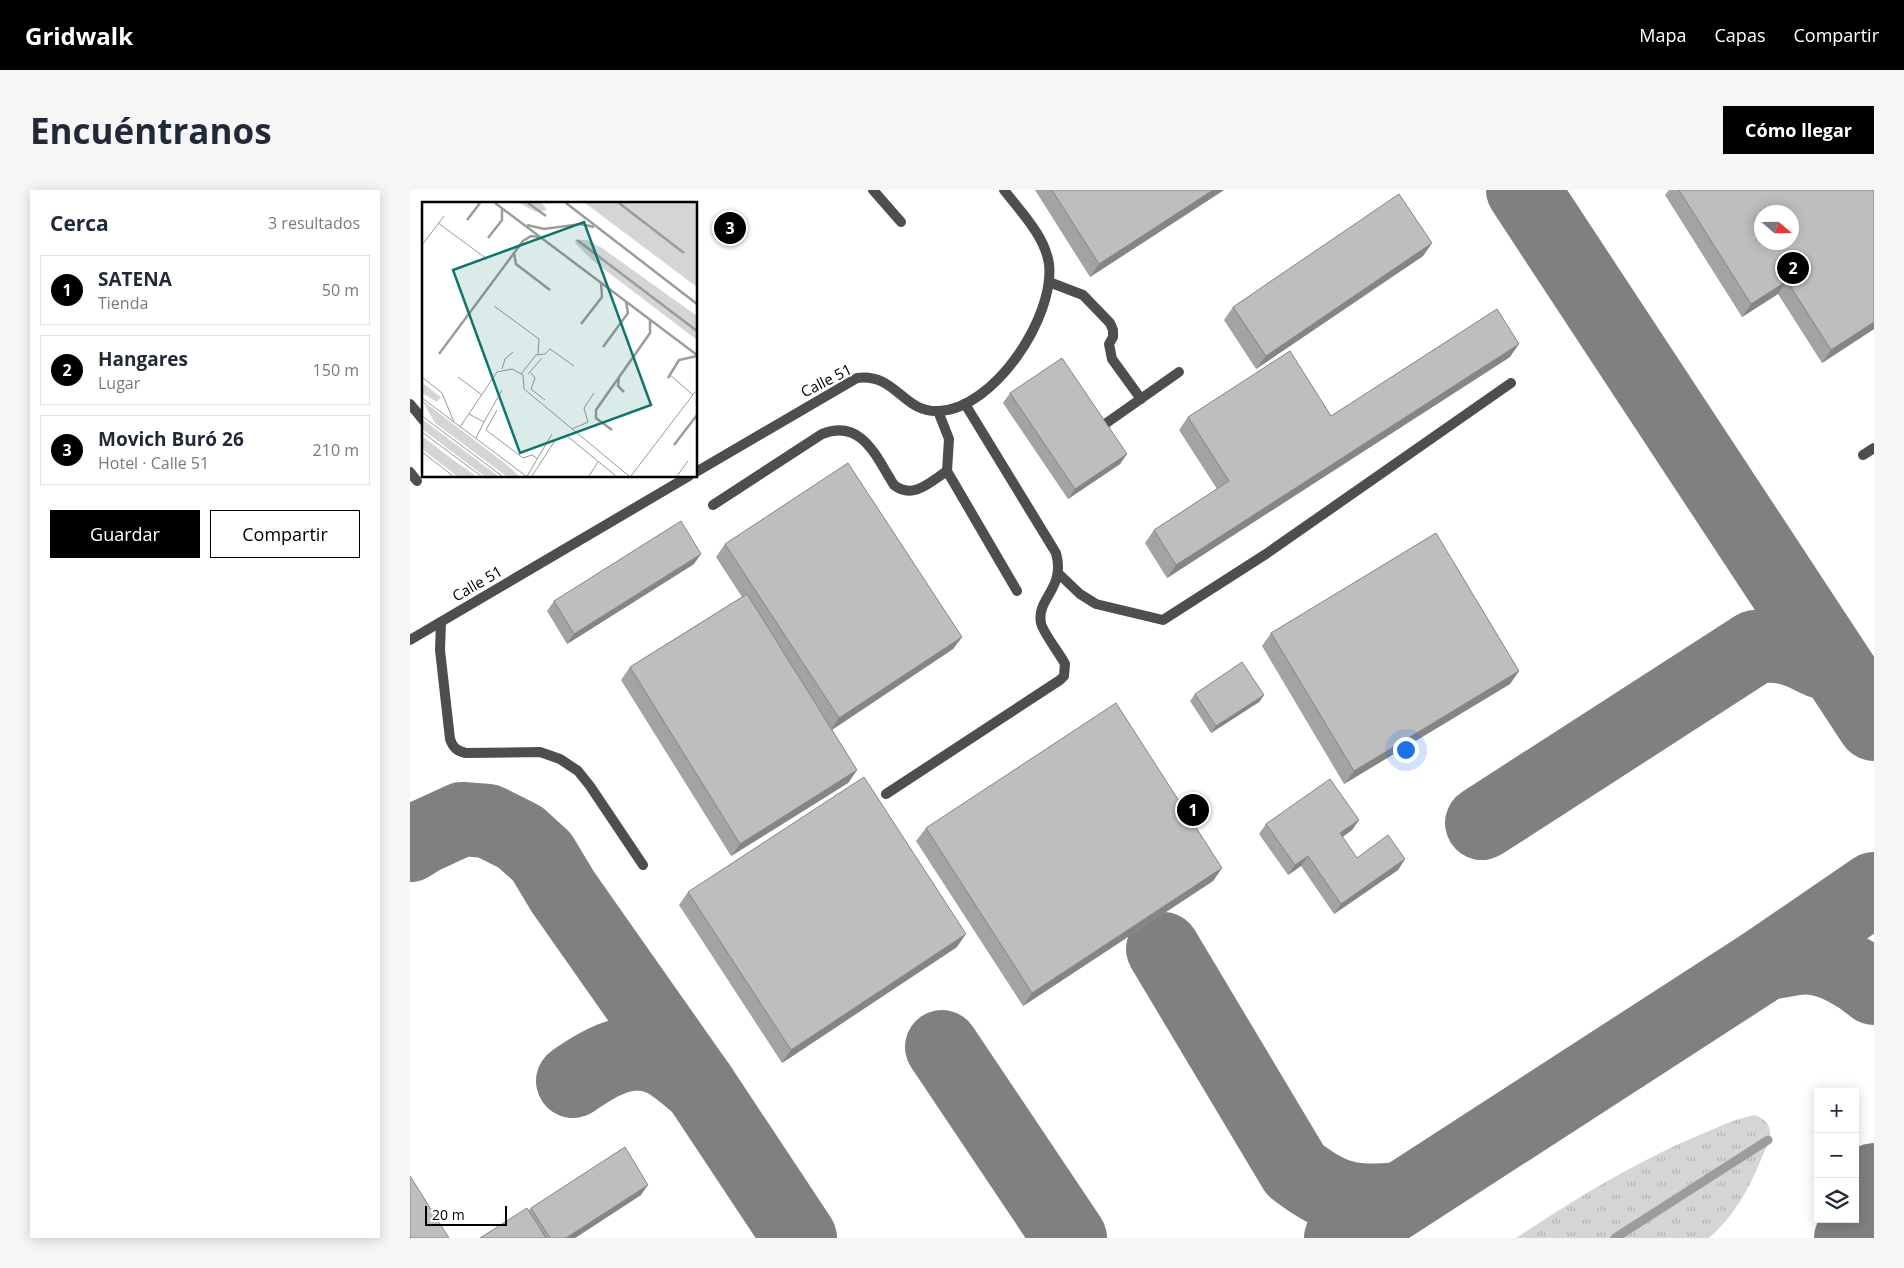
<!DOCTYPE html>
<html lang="es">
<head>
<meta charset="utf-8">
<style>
  :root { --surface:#fff; --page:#f6f6f7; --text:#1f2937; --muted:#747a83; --line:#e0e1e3; --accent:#000 }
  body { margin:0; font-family:"Open Sans",sans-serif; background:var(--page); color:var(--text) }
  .controls { position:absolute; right:15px; bottom:15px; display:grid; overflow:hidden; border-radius:0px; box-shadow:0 2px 12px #0003 }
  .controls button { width:45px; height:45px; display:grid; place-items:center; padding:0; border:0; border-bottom:1px solid var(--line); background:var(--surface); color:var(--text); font:25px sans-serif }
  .compass { position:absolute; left:1344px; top:15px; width:45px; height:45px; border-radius:50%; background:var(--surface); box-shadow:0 2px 12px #0003; rotate:110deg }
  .scale { position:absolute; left:15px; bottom:12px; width:82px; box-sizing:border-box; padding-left:5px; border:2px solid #000; border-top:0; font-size:14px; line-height:18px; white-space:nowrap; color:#000; -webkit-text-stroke:4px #fff; paint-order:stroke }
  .you { position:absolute; left:995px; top:559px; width:18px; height:18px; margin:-12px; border:4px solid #fff; border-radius:50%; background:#1a73e8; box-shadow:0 0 0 8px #1a73e833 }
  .badge { display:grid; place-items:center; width:32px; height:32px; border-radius:50%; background:var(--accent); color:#fff; font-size:16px; font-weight:700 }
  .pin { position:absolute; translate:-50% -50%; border:2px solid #fff; box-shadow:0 1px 5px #0006 }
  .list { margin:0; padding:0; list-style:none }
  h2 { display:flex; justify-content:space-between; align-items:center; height:65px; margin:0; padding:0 20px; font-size:21px }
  h2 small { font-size:16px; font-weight:400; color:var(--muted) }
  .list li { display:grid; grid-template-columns:32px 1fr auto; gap:15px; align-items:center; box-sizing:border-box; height:70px; margin:0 10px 10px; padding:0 10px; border:1px solid var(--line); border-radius:0px }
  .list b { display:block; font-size:19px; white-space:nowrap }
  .list p { margin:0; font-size:16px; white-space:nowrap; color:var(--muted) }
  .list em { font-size:16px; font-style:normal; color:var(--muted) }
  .actions { display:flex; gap:10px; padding:15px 20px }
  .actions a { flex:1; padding:11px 0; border:1px solid var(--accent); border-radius:0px; text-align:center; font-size:18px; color:var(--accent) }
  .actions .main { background:var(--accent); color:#fff }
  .icon { flex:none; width:28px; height:28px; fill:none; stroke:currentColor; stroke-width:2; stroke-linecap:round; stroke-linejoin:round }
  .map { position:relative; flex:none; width:1464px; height:1048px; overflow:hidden; border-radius:0px }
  header { display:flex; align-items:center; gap:30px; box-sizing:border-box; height:70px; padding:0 25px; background:var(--accent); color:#fff }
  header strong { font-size:24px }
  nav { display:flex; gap:28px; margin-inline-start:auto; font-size:18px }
  .intro { display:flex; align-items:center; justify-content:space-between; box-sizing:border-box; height:120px; padding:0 30px }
  h1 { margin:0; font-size:35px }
  .button { padding:12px 22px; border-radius:0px; background:var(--accent); color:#fff; font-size:18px; font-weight:700 }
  main { display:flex; gap:30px; padding:0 30px }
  aside { flex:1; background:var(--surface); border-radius:0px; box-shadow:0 2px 12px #0003 }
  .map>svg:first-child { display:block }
  .grass { fill:url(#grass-tufts) }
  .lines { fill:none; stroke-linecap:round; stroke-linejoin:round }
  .stream { stroke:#9c9c9c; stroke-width:9 }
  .taxiway { stroke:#808080; stroke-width:74 }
  .lane { stroke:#4e4e4e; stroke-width:10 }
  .street { stroke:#4e4e4e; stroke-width:10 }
  .wall { fill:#a3a3a3 }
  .shaded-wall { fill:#858585 }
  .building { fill:#bebebe; stroke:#858585; fill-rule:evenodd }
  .labels { text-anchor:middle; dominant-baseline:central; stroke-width:4; stroke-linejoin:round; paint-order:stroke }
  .street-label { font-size:15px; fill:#000; stroke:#fff }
  .inset-river { fill:none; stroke:#9c9c9c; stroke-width:2.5 }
  .inset-road { fill:none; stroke:#999; stroke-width:1 }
  .view { fill:#0f766e; fill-opacity:0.15; stroke:#0f766e; stroke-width:2.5 }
  .inset-edge { fill:none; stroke:#000; stroke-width:2.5 }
</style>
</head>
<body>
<header>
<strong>Gridwalk</strong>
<nav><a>Mapa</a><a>Capas</a><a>Compartir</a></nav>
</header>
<div class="intro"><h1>Encuéntranos</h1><a class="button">Cómo llegar</a></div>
<main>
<aside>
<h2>Cerca<small>3 resultados</small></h2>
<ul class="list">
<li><span class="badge">1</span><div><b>SATENA</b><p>Tienda</p></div><em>50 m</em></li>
<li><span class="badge">2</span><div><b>Hangares</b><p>Lugar</p></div><em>150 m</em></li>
<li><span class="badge">3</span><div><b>Movich Buró 26</b><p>Hotel · Calle 51</p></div><em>210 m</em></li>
</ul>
<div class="actions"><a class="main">Guardar</a><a>Compartir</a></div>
</aside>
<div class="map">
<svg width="1464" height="1048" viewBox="0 0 1464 1048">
  <defs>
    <pattern id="grass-tufts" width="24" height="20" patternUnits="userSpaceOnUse" patternTransform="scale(1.25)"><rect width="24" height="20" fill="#d5d5d5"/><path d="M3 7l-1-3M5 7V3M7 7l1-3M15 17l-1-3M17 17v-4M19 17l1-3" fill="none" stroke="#b5b5b5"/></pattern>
  </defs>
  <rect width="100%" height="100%" fill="#fff"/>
  <!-- grass -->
  <path class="grass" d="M 1345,925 C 1352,928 1359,932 1360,941 C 1361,950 1355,959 1352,967 C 1339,999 1325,1025 1299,1048 L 1106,1048 C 1164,1010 1223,973 1287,946 C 1306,938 1324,929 1345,925 Z"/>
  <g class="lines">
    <!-- stream -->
    <path class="stream" d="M 1205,1048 L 1358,950"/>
    <!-- taxiway -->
    <g class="taxiway">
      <path d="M 1113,0 L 1464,534"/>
      <path d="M 1072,633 L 1345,457 C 1363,454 1376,456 1393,463 C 1404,468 1411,474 1423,473"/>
      <path d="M 0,655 L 11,648 L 52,629 L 78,631 L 110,647 L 132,667 L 153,702 L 290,897 L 390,1048"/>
      <path d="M 753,759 L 885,980 C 922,1009 943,1014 989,1009"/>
      <path d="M 1356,773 C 1369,772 1389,766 1402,768 C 1423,770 1448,784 1464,798"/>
      <path d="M 532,857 L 660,1048"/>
      <path d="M 163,891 C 190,872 223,852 256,871 C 268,878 279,888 290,897"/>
      <path d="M 931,1048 L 1356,773 L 1464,699"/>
      <path d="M 1441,1048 L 1456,1015 L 1464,990"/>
    </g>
    <!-- lane -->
    <g class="lane">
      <path d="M 463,0 L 491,32"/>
      <path d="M 639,92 L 673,105 L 700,133 L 703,140 L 703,147 L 699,154 L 702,169 L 731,209"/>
      <path d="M 0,214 L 14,231"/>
      <path d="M 528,221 L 539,249 L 537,281 L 607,401"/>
      <path d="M 695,234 L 769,182"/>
      <path d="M 1453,265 L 1464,258"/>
      <path d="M 0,282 L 7,291"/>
      <path d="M 303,315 L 412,244 C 452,228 466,267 484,295 C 503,310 520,292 537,281"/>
      <path d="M 649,384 L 670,404 L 686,414 L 753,430 L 856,364 L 1101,193"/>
      <path d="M 31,432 L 30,460 L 40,549 C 43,558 47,561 56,563 L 130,562 L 150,569 L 168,581 L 180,596 L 233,675"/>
      <path d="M 476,604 L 650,490 L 654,486 L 655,474 C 650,464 632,441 631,433 C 626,408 656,399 646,363 L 555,214"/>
    </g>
    <!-- street -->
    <g class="street">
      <path d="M 286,282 L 447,188 C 487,183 492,223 529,221 C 584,219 645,127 639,74 C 635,46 611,22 594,0"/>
      <path d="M 0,450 L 279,286"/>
    </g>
  </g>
  <!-- wall -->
  <g class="wall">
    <path d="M 625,0 L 814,0 L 680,87 Z"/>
    <path d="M 1259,0 L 1464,0 L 1464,139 L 1412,173 L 1368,104 L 1332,127 L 1255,5 Z"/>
    <path d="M 1022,53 L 1013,66 L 846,179 L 814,130 L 823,117 Z"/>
    <path d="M 1100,167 L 757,388 L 735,353 L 744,340 L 807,299 L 769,240 L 778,227 L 921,226 Z"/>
    <path d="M 600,203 L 717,264 L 710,274 L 658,309 L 593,213 Z"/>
    <path d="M 315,354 L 552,447 L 543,459 L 422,540 L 447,580 L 438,593 L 321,666 L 211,490 L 220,477 L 332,407 L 306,367 Z"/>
    <path d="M 284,374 L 157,454 L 137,421 L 144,411 Z"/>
    <path d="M 861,443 L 1109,481 L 1100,494 L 934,594 L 852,456 Z"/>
    <path d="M 785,504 L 854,505 L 849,512 L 801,543 L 780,511 Z"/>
    <path d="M 949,630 L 942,640 L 932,647 L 947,668 L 995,669 L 988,680 L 924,724 L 891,676 L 878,685 L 849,644 L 856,634 Z"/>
    <path d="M 516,638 L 812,678 L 803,691 L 613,816 L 506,651 Z"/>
    <path d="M 278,702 L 547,757 L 372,873 L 269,715 Z"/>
    <path d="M 231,1005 L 165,1048 L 70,1048 L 119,1020 L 121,1018 Z"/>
  </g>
  <!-- shaded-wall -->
  <g class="shaded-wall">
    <path d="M 803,0 L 814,0 L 680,87 L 689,74 Z"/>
    <path d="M 1022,53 L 1013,66 L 846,179 L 856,166 Z"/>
    <path d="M 1377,91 L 1368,104 L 1332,127 L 1341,114 Z"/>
    <path d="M 1464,132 L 1464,139 L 1412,173 L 1421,160 Z"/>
    <path d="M 1109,154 L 1100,167 L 757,388 L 766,375 Z"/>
    <path d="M 717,264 L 710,274 L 658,309 L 665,299 Z"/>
    <path d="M 291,364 L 284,374 L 157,454 L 164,444 Z"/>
    <path d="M 552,447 L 543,459 L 420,541 L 429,528 Z"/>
    <path d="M 1109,481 L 1100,494 L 934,594 L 944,581 Z"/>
    <path d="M 854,505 L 849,512 L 801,543 L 806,536 Z"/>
    <path d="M 447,580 L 438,593 L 321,666 L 330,654 Z"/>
    <path d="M 949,630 L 942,640 L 923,654 L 930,643 Z"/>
    <path d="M 898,666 L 891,676 L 878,685 L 885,675 Z"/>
    <path d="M 995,669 L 988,680 L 924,724 L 931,714 Z"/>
    <path d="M 812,678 L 803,691 L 613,816 L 622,803 Z"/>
    <path d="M 556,744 L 547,757 L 372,873 L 381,860 Z"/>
    <path d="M 238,995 L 231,1005 L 165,1048 L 156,1048 Z"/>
  </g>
  <!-- building -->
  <g class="building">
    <path d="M 642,0 L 803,0 L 689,74 Z"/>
    <path d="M 1269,0 L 1464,0 L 1464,132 L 1421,160 L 1377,91 L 1341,114 ZM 1352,22 L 1382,22 L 1382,52 L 1352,52 Z"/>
    <path d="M 989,4 L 1022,53 L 856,166 L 823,117 Z"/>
    <path d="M 1087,119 L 1109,154 L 766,375 L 744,340 L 819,291 L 778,227 L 880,161 L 921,226 Z"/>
    <path d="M 652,168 L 717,264 L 665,299 L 600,203 Z"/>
    <path d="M 438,273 L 552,447 L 429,528 L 315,354 Z"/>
    <path d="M 271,331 L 291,364 L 164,444 L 144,411 Z"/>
    <path d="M 1026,343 L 1109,481 L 944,581 L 861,443 Z"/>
    <path d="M 337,404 L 447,580 L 330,654 L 220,477 Z"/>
    <path d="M 832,472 L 854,505 L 806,536 L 785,504 Z"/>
    <path d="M 706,513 L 812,678 L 622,803 L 516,638 Z"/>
    <path d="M 454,587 L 556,744 L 381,860 L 278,702 Z"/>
    <path d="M 920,589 L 949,630 L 930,643 L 947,668 L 978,645 L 995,669 L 931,714 L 898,666 L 885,675 L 856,634 Z"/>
    <path d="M 215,957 L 238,995 L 156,1048 L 140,1048 L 121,1018 Z"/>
    <path d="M 0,986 L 39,1048 L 0,1048 Z"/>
    <path d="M 117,1018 L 136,1048 L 70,1048 Z"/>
  </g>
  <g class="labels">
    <!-- street labels -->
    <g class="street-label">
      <text transform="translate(416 190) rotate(-27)">Calle 51</text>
      <text transform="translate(67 393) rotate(-30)">Calle 51</text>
    </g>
  </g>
  <!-- overview -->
  <g transform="translate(12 12)">
    <rect width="275" height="275" fill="#fff"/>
    <path d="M 97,1 L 120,1 L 125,8 L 114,10 ZM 163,1 L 275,1 L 275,85 ZM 154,38 L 165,38 L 180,46 L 275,114 L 275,138 L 170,58 L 153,41 ZM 2,182 L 19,195 L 15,200 L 0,191 ZM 0,198 L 85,263 L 97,274 L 84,274 L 13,221 ZM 0,217 L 76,274 L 62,274 L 0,227 ZM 0,234 L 34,260 L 54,274 L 35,274 L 0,247 Z" fill="#d5d5d5"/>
    <path class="inset-river" d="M 73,1 L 275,153M 106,1 L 124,14M 144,1 L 275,102M 197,1 L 262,51M 45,18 L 58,1M 105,23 L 122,27 L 159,22 L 172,25M 66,36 L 80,18 L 80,6M 155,38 L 275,129M 92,51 L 94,62 L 128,88M 159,122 L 180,95 L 179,81M 181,145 L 206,111 L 204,100M 17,152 L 101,39 L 109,34 L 118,35M 197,175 L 196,184 L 202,190M 246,176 L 257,158 L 275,154M 190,228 L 174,216 L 174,208 L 228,131 L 228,117M 252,243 L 275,213"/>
    <path class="inset-road" d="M 16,21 L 65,57M 0,43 L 22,14M 72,104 L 117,137 L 116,152M 80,167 L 83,157 L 91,150M 109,171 L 113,176 L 109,187 L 123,198M 99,172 L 114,153 L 123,152 L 128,147 L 152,164M 106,172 L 120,156M 248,173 L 271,193M 0,175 L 20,191 L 32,220M 36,175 L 60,193M 0,196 L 104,274M 75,208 L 64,228 L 101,256 L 110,253 L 116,257M 47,212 L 62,220 L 80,188M 0,214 L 80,274M 38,225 L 75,170 L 90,167 L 101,173 L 102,187 L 207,274M 150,227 L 166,220 L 162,206 L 172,191M 0,230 L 59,274M 145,234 L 194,274M 54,236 L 62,220M 0,250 L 31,274M 105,274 L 130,232M 110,274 L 134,237M 167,274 L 176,260M 209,274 L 273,190M 255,274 L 266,259"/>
    <path class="view" d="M 162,20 L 229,203 L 98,251 L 31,68 Z"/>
    <rect width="275" height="275" class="inset-edge"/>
  </g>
</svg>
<div class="controls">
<button>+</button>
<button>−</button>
<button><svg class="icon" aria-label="layers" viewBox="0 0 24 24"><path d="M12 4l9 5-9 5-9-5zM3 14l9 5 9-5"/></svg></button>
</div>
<svg class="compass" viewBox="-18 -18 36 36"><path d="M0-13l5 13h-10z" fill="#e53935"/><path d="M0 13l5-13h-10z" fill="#747a83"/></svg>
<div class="scale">20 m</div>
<div class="you"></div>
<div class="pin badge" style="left:783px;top:620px">1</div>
<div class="pin badge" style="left:1383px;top:78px">2</div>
<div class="pin badge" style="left:320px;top:38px">3</div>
</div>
</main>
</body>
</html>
